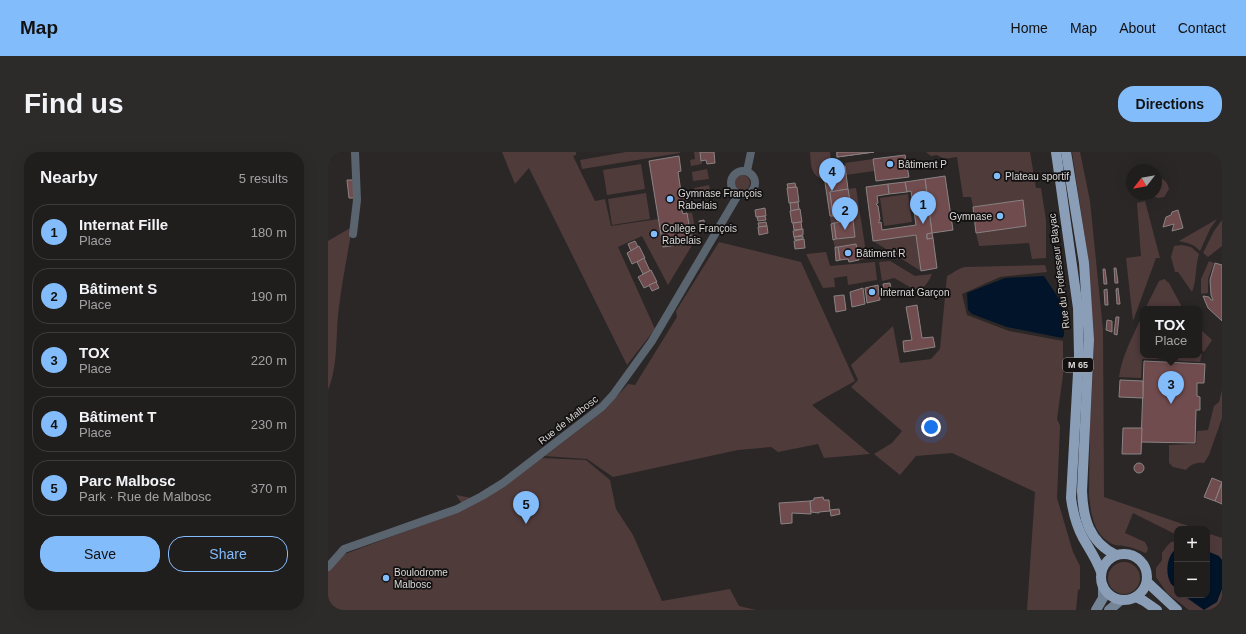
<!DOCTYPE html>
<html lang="en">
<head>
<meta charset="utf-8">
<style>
  :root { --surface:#201d1d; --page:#2d2a2a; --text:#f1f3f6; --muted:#a2a2a4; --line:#3d3b3b; --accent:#83bcfb }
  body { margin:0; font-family:Helvetica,sans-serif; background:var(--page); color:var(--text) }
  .controls { position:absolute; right:12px; bottom:12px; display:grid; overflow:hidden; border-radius:8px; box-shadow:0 4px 16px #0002 }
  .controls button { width:36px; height:36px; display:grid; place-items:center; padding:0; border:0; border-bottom:1px solid var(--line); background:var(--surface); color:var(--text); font:20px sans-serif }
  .compass { position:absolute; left:798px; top:12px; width:36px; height:36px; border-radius:50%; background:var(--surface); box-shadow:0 4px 16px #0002; rotate:239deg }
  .you { position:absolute; left:603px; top:275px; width:14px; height:14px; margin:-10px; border:3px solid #fff; border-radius:50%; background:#1a73e8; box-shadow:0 0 0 6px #1a73e833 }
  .badge { display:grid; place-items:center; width:26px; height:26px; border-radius:50%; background:var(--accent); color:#111; font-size:13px; font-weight:700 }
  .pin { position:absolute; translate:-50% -33px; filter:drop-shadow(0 1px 2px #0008) }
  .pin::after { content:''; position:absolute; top:21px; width:14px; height:12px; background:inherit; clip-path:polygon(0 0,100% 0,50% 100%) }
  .popup { position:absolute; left:812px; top:154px; width:62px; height:52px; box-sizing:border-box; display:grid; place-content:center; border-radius:8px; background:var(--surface); filter:drop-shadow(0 1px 3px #0005); font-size:13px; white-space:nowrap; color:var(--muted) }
  .popup b { font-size:15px; color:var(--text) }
  .popup::after { content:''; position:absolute; left:50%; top:100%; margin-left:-8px; border:8px solid transparent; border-top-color:var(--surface) }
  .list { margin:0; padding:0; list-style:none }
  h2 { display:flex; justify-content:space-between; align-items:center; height:52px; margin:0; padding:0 16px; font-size:17px }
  h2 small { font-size:13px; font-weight:400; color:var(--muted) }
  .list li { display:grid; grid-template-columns:26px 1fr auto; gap:12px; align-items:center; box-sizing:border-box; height:56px; margin:0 8px 8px; padding:0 8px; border:1px solid var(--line); border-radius:16px }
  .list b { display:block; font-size:15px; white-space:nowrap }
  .list p { margin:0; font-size:13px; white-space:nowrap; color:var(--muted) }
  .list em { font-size:13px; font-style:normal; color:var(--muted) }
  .actions { display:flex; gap:8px; padding:12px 16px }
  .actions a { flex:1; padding:9px 0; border:1px solid var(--accent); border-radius:16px; text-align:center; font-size:14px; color:var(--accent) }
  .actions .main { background:var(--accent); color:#111 }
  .map { position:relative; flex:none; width:894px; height:458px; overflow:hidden; border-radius:16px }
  header { display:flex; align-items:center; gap:24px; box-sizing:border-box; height:56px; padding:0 20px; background:var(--accent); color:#111 }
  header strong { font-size:19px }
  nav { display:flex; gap:22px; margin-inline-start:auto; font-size:14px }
  .intro { display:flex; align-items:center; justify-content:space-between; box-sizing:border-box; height:96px; padding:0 24px }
  h1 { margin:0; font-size:28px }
  .button { padding:10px 18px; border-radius:16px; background:var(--accent); color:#111; font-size:14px; font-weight:700 }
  main { display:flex; gap:24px; padding:0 24px }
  aside { flex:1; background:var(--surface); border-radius:16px; box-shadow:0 4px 16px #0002 }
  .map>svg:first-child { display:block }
  .green { fill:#503b3b }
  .water { fill:#021429 }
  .building { fill:#714c4e; stroke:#898384 }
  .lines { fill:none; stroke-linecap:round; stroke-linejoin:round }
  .minor { stroke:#5a646f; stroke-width:8 }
  .secondary { stroke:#758598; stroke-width:10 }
  .primary { stroke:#8a9fb7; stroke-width:10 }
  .poi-dot { fill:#83bcfb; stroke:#121010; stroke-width:1.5 }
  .labels { text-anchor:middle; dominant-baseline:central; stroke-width:3.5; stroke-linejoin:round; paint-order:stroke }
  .shield { fill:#121010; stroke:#9f9c9c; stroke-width:1 }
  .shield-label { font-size:9px; font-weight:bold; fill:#dbd8d8 }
  .poi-label { font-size:10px; fill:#dbd8d8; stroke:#121010; text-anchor:start }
  .street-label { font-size:10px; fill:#dbd8d8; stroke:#121010 }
</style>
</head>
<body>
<header>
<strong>Map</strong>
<nav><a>Home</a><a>Map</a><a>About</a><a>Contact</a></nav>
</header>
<div class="intro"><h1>Find us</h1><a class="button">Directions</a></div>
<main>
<aside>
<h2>Nearby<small>5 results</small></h2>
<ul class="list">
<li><span class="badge">1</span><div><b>Internat Fille</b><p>Place</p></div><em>180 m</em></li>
<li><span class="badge">2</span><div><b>Bâtiment S</b><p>Place</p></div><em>190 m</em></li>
<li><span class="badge">3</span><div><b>TOX</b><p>Place</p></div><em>220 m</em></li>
<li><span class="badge">4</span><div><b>Bâtiment T</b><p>Place</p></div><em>230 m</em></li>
<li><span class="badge">5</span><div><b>Parc Malbosc</b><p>Park · Rue de Malbosc</p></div><em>370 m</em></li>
</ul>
<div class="actions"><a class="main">Save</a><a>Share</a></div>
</aside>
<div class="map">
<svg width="894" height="458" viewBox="0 0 894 458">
  <rect width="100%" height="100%" fill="#2b2727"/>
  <!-- green -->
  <g class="green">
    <path d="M 174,0 L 248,0 L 248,3 L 245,4 L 267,49 L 277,47 L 283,74 L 330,67 L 335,95 L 364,91 L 359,61 L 364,61 L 369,85 L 340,133 L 314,84 L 290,95 L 327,177 L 299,213 L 201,16 L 187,32 Z"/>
    <path d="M 298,0 L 352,0 L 352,1 L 254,17 L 252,8 Z"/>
    <path d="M 366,0 L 372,0 L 374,12 L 363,14 L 362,8 L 367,7 Z"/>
    <path d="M 482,0 L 502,0 L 504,16 L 495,17 L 496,27 C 482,25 483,11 482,0 Z"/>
    <path d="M 598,0 L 702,0 L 708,36 L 713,36 L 718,68 L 718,106 L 704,107 L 701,91 L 651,94 L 648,81 L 698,74 L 695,48 L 645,55 L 643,45 L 635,45 L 629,5 L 616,7 L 609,3 L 603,4 Z"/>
    <path d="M 744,0 L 752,0 L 762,49 L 775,178 L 776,345 L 869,377 L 849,377 L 849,383 L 805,361 L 797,381 L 817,390 L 820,396 L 819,400 L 817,401 C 811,398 803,395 796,394 C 793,393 790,394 787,393 C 766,385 763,363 761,343 L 762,271 L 766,197 L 760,106 Z"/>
    <path d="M 545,7 L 546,19 L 518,23 L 517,11 Z"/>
    <path d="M 313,12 L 317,37 L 279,43 L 275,18 Z"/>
    <path d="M 379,17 L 381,27 L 365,29 L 364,20 Z"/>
    <circle cx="414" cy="31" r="8"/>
    <path d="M 828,25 C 836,27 839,29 841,37 L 836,45 L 830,46 L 825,44 L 824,42 L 828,42 Z"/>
    <path d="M 381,33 L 383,44 L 368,46 L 366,36 Z"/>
    <path d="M 528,36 L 539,107 L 531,108 L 528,92 L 507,95 L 505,88 L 527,84 L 525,69 L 503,72 L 502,64 L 524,61 L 520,37 Z"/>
    <path d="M 318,41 L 322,67 L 284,73 L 280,47 Z"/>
    <path d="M 580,42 L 584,70 L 556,74 L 552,46 Z"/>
    <path d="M 817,49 L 832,106 L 828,106 L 805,169 L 798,106 L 813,104 L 809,51 Z"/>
    <path d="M 388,50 L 389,55 L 369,58 L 369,53 Z"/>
    <path d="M 889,67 L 882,77 L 872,99 C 866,92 860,91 851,89 Z"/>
    <path d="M 894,68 L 894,94 L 880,105 L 875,101 L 886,79 Z"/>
    <path d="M 24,75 C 20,102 14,128 11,155 C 7,183 11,211 0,238 L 0,89 Z"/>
    <path d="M 588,83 L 593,119 L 545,89 Z"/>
    <path d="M 391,90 L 473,110 L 527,229 L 484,253 L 542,302 L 496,306 L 490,292 L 450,300 L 443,295 L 410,298 L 285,325 L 259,307 L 217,304 L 277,258 L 300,232 L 307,233 L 349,165 L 348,159 Z"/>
    <path d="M 854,93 L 863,95 L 871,102 C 867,115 869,127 864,140 L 850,120 L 847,120 L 843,105 L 846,94 Z"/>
    <path d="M 498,100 L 502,114 L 547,110 L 549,128 L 520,133 L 519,124 L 506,126 L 507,135 L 495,136 L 478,102 Z"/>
    <path d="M 562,109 L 587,124 L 604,122 C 593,147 585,136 566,126 L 554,129 L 551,110 Z"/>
    <path d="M 881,109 L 886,111 L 880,127 L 880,141 L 873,142 L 873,127 Z"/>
    <path d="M 717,113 L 719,120 L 672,125 L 634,142 L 639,163 L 681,179 L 735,189 L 735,223 L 729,267 L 732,274 L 729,346 L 745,400 L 752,414 L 752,437 L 750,438 L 748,458 L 699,458 L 707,340 L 624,301 L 588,304 L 572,323 L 546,302 L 564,291 L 574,279 L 523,235 L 530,228 L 523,213 L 565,174 L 572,211 L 603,207 L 612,197 L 619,124 C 626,121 630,116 637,115 Z"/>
    <path d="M 836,127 L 841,131 L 855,157 L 817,157 L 831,129 Z"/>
    <path d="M 815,162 L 815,203 L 830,203 L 830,207 L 814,207 L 813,226 L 791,225 C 794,203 806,182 815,162 Z"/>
    <path d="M 871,176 L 884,188 L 876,200 L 871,196 Z"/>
    <path d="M 871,200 L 874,202 L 872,210 L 840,208 L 840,203 L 871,203 Z"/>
    <path d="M 894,238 L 894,266 L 881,303 L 876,311 C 869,310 863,312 858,318 L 845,315 L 841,311 L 841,293 L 868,292 L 869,279 L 880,278 L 886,254 L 891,250 Z"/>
    <path d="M 214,306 L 258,308 L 282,328 L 288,357 L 305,383 L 334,449 L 402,437 L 411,454 L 428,458 L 0,458 L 0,410 L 9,405 L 127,361 L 137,356 L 128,343 L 154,348 Z"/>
    <path d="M 879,381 L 894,386 L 894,458 L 861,458 L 839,441 L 828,425 L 828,416 L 834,408 L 834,401 L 839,394 L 843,390 L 849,389 L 849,443 L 879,443 Z"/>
    <circle cx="796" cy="426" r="16"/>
  </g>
  <!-- water -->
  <g class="water">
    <path d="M 716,124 L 735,153 L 736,184 L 734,186 L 679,175 L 644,162 L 640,158 L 639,141 L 677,126 Z"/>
    <path d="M 849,396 L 849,437 C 847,435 843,433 842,430 C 837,419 839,403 849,396 Z"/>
    <path d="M 879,399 L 891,404 L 894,408 L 894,437 L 889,450 L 876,458 L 855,443 L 879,443 Z"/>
  </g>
  <!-- building -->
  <g class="building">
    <path d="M 372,0 L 386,0 L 387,11 L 379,12 L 378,8 L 373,9 Z"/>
    <path d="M 509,0 L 546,0 L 509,5 Z"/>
    <path d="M 509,0 L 546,0 L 509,5 Z"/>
    <path d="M 577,3 L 581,25 L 548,29 L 545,7 Z"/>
    <path d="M 351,4 L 353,19 L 350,20 L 353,40 L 356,39 L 359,54 L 353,55 L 355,62 L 359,61 L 364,91 L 335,95 L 321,9 Z"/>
    <path d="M 517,14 L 520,37 L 502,40 L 505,64 L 502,64 L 495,17 Z"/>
    <path d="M 617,24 L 625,78 L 604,81 L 597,27 Z"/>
    <path d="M 597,27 L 604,81 L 599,82 L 599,87 L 605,86 L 609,116 L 593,119 L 588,83 L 545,89 L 538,35 L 560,32 L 561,42 L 549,44 L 550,51 L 548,52 L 550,54 L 552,67 L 551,69 L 551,71 L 553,70 L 554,78 L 588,73 L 583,39 L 579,40 L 577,30 Z"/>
    <path d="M 19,28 L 26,28 L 27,46 L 21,46 Z"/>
    <path d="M 577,30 L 579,40 L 561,42 L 560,32 Z"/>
    <path d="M 467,31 L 468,35 L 460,36 L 459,32 Z"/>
    <path d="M 469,35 L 471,50 L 461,51 L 459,36 Z"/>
    <path d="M 520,37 L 524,61 L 505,64 L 502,40 Z"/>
    <path d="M 695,48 L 698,74 L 648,81 L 645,55 Z"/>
    <path d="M 470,50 L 471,57 L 463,59 L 462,51 Z"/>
    <path d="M 437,56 L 438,64 L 428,65 L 427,58 Z"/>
    <path d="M 472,57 L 474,70 L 464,71 L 462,59 Z"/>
    <path d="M 850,58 L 855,76 L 844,79 L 846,72 L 835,75 L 838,65 L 843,63 L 844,60 Z"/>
    <path d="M 437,64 L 438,68 L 430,69 L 429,65 Z"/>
    <path d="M 376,68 L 377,75 L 372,75 L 371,69 Z"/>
    <path d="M 525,68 L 527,85 L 508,87 L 506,71 Z"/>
    <path d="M 438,70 L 439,74 L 431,75 L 430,71 Z"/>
    <path d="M 473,70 L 474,77 L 466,78 L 465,71 Z"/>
    <path d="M 506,71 L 508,87 L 505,88 L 503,72 Z"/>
    <path d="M 439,74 L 440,81 L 431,83 L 430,75 Z"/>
    <path d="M 475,77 L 475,83 L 466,85 L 465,79 Z"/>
    <path d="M 604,81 L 605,86 L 599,87 L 599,82 Z"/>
    <path d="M 475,84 L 475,87 L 467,88 L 466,85 Z"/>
    <path d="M 476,87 L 477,96 L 467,97 L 466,89 Z"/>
    <path d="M 307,89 L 310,95 L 303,99 L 300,92 Z"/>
    <path d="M 528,92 L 531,108 L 521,110 L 520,107 L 512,108 L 510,95 Z"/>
    <path d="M 311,94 L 317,106 L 304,112 L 299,101 Z"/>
    <path d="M 507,95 L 510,95 L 512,108 L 508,109 Z"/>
    <path d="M 316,106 L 322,119 L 315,122 L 309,110 Z"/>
    <path d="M 887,111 L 894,113 L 894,169 L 880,156 L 875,144 L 881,145 L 883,148 L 885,148 L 883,143 L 882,128 Z"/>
    <path d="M 786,116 L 788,116 L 790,131 L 787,131 Z"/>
    <path d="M 775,117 L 777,117 L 779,132 L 776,132 Z"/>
    <path d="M 323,118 L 329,130 L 316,136 L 310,125 Z"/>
    <path d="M 328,130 L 331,136 L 324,139 L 321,133 Z"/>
    <path d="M 562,131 L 564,144 L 557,145 L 555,132 Z"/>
    <path d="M 550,133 L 552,148 L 539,151 L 537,136 Z"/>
    <path d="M 535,136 L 537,152 L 524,155 L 522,140 Z"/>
    <path d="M 790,136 L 792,152 L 789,152 L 788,137 Z"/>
    <path d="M 556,137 L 557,142 L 551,143 L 551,138 Z"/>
    <path d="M 779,137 L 780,153 L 777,153 L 776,138 Z"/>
    <path d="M 516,143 L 518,158 L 508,160 L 506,144 Z"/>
    <path d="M 589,153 L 594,186 L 605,185 L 607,195 L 576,200 L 575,189 L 584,188 L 578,155 Z"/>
    <path d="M 788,165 L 791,165 L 789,183 L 786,182 Z"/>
    <path d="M 779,168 L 784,169 L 784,180 L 778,178 Z"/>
    <path d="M 816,209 L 877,212 L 876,231 L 869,231 L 869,244 L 872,245 L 872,258 L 868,258 L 867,291 L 813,290 Z"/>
    <path d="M 792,228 L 815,229 L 815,246 L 791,245 Z"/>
    <path d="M 795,276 L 814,276 L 813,302 L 794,302 Z"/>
    <circle cx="811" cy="316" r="5"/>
    <path d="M 884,326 L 894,330 L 887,349 L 876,345 Z"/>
    <path d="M 894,331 L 894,352 L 887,349 Z"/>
    <path d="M 495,345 L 496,348 L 501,348 L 502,359 L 491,360 L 491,361 L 483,360 L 482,349 L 486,348 L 486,346 Z"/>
    <path d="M 482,349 L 483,362 L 464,361 L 464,371 L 453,372 L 451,351 Z"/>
    <path d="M 511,357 L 512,362 L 503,364 L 502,358 Z"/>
  </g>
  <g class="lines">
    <!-- minor -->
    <g class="minor">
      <circle cx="415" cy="31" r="12"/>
      <path d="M 419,19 L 423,0"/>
      <path d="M 25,82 L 29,48 L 27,0"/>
      <path d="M 0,415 L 16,397 L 129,357 L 154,344 L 175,331 L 274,255 L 285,243 L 324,189 L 410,43"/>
    </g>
    <!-- secondary -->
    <g class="secondary">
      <path d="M 768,458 L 775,446 L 775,434"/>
      <path d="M 781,458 L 793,448"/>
    </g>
    <!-- primary -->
    <g class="primary">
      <path d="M 728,0 L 750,156 L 751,203 L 743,346 C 745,361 748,373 755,386 C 762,398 769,408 773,420"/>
      <path d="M 738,0 L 756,111 L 761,188 L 754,339 C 755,366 761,390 788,403"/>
      <circle cx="796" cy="425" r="23"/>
      <path d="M 819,430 L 849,458"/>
      <path d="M 808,445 L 816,449 L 829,458"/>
    </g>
  </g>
  <!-- markers -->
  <g class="poi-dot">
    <circle cx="562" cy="12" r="4"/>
    <circle cx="669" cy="24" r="4"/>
    <circle cx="342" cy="47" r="4"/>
    <circle cx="672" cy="64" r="4"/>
    <circle cx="326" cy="82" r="4"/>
    <circle cx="520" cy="101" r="4"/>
    <circle cx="544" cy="140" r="4"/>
    <circle cx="58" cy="426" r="4"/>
  </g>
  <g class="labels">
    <!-- shield labels -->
    <rect class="shield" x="735" y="206" width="30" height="14" rx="3"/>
    <g class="shield-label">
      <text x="750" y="213">M 65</text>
    </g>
    <!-- poi labels -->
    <g class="poi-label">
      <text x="570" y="12">Bâtiment P</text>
      <text x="677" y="24">Plateau sportif</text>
      <text x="350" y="41">Gymnase François<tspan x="350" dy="12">Rabelais</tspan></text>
      <text x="664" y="64" text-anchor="end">Gymnase</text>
      <text x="334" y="76">Collège François<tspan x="334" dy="12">Rabelais</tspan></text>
      <text x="528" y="101">Bâtiment R</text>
      <text x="552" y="140">Internat Garçon</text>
      <text x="66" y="420">Boulodrome<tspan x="66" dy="12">Malbosc</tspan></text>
    </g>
    <!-- street labels -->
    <g class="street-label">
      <text transform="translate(731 119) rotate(-97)">Rue du Professeur Blayac</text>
      <text transform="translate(240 268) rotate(-38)">Rue de Malbosc</text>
    </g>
  </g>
</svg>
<div class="controls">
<button>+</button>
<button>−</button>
</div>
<svg class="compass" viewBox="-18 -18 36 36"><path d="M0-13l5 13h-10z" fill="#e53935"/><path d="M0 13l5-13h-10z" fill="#a2a2a4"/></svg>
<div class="you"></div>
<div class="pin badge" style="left:595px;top:72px">1</div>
<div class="pin badge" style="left:517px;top:78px">2</div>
<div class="pin badge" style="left:843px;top:252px">3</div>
<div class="popup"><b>TOX</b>Place</div>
<div class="pin badge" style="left:504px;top:39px">4</div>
<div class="pin badge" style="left:198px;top:372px">5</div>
</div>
</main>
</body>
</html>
